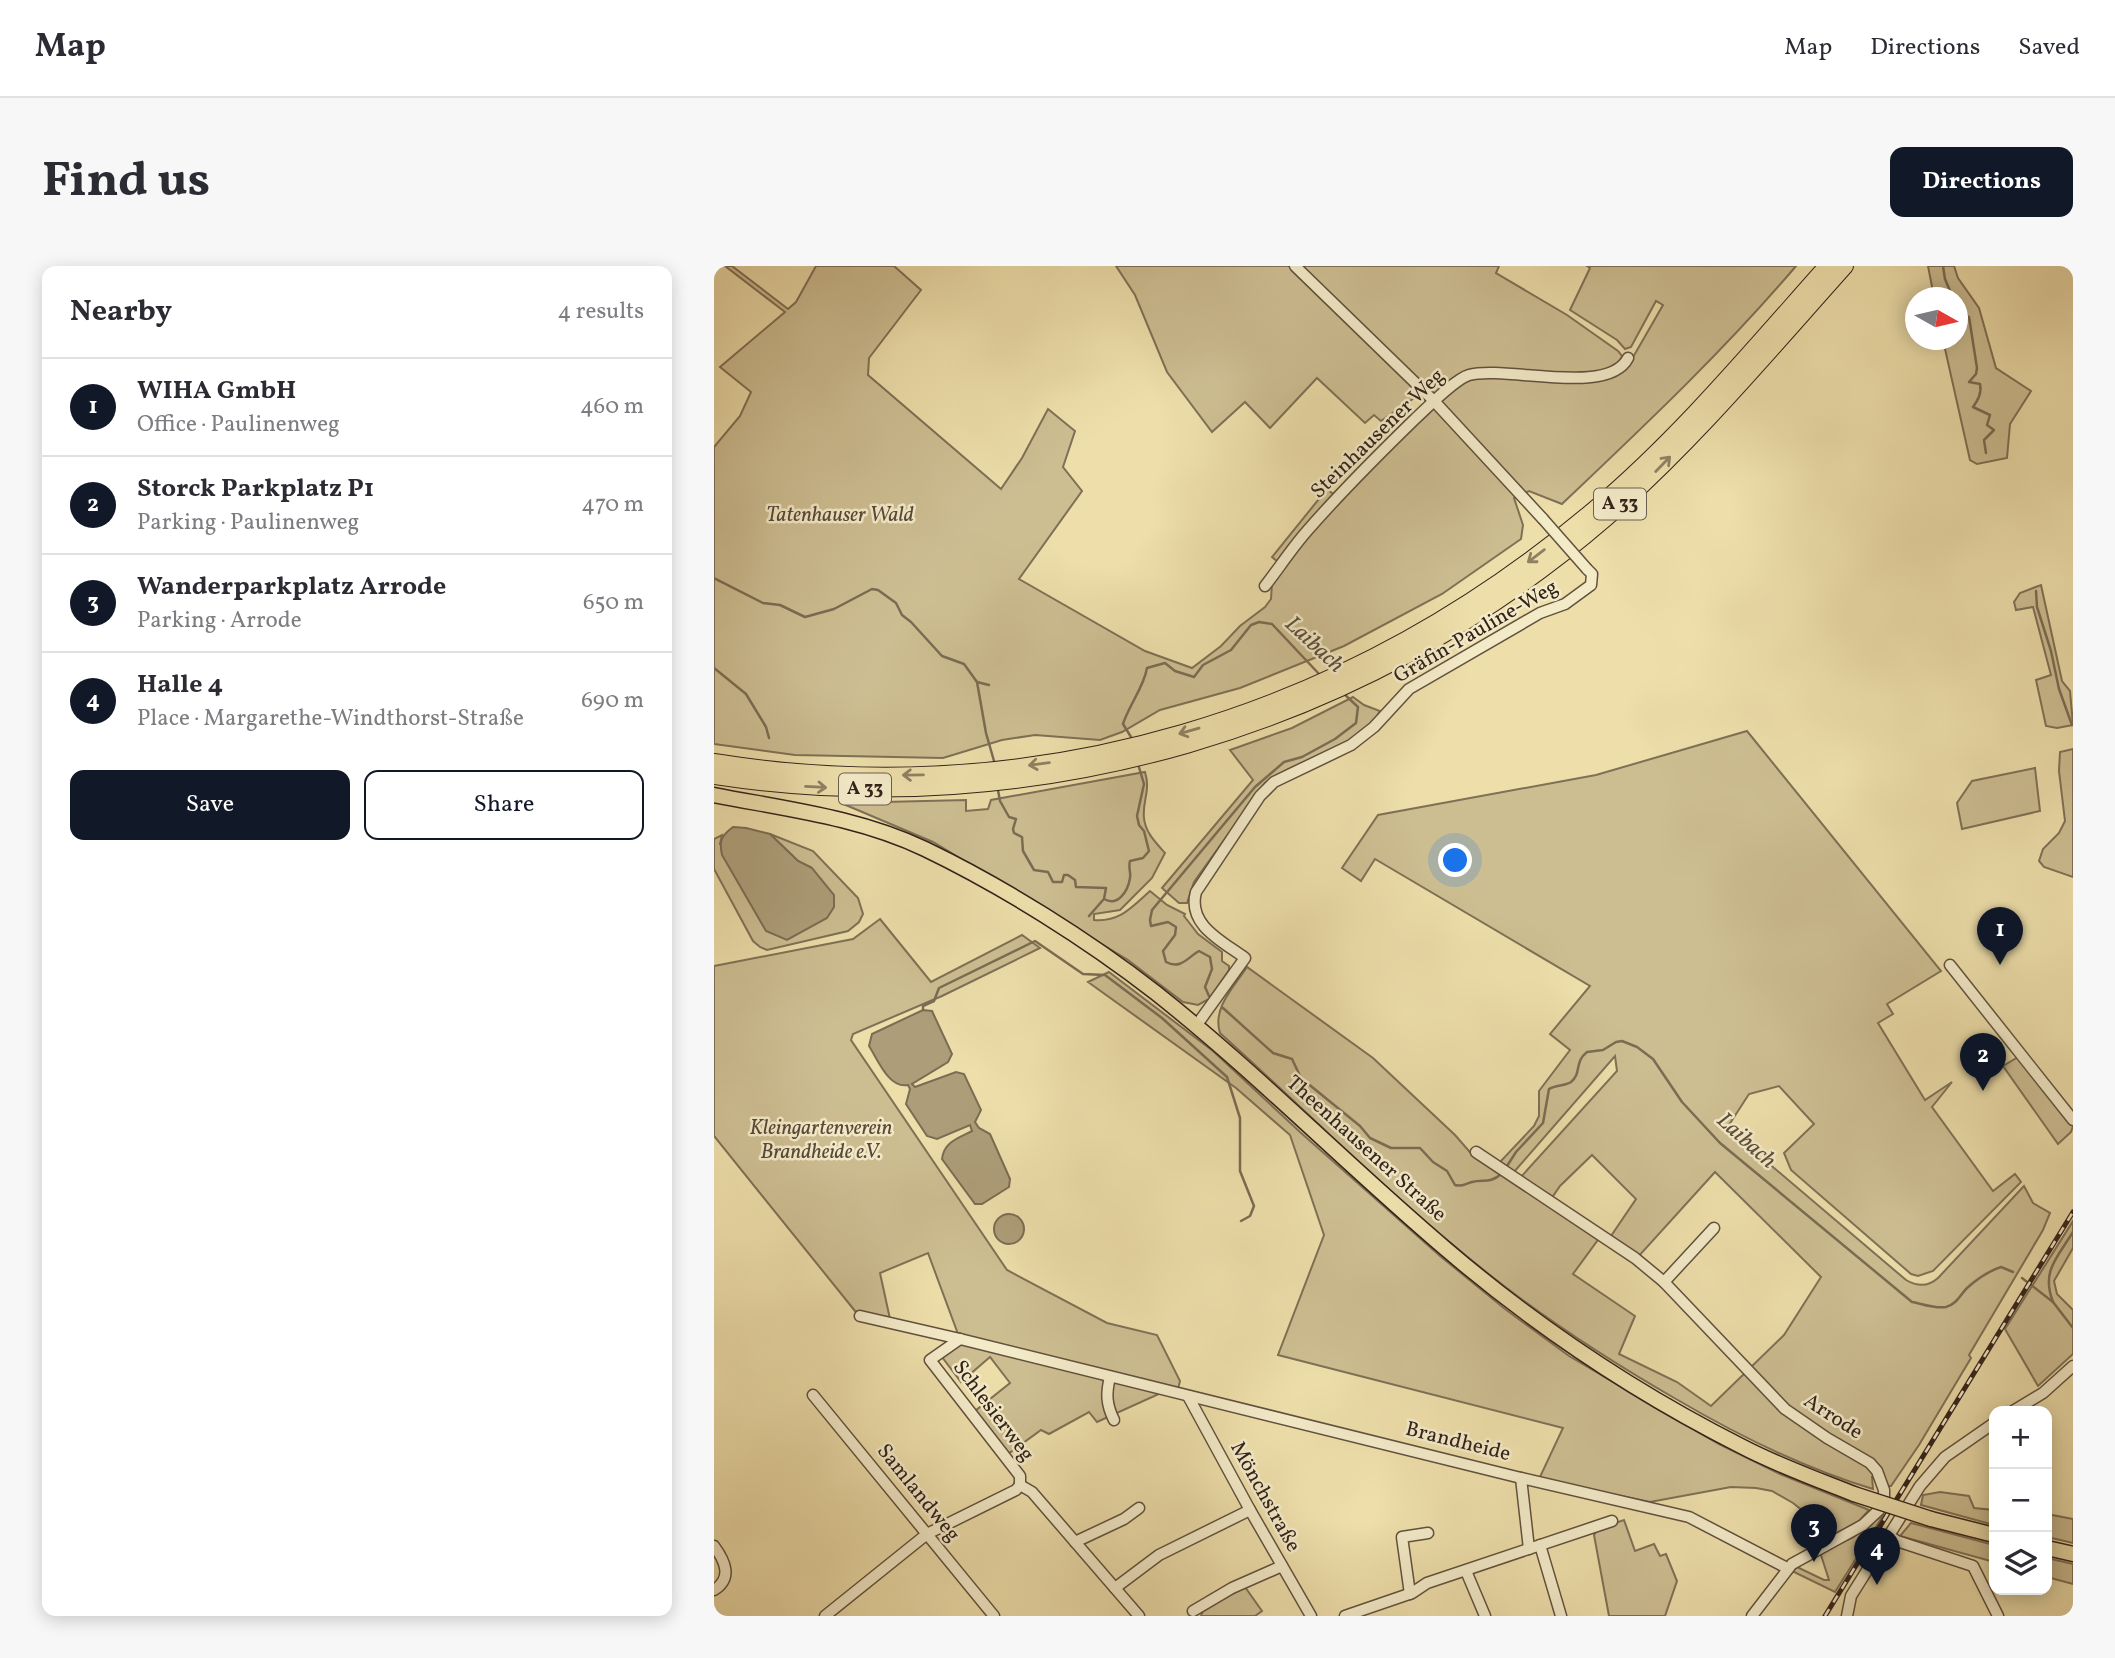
<!DOCTYPE html>
<html lang="en">
<head>
<meta charset="utf-8">
<style>
  :root { --surface:#fff; --page:#f7f7f7; --text:#2b2b33; --muted:#7c7c81; --line:#e1e1e2; --accent:#111827 }
  body { margin:0; font-family:Vollkorn,serif; background:var(--page); color:var(--text) }
  .controls { position:absolute; right:21px; bottom:21px; display:grid; overflow:hidden; border-radius:14px; box-shadow:0 4px 18px #0003 }
  .controls button { width:63px; height:63px; display:grid; place-items:center; padding:0; border:0; border-bottom:2px solid var(--line); background:var(--surface); color:var(--text); font:35px sans-serif }
  .compass { position:absolute; left:1191px; top:21px; width:63px; height:63px; border-radius:50%; background:var(--surface); box-shadow:0 4px 18px #0003; rotate:98deg }
  .you { position:absolute; left:742px; top:595px; width:24px; height:24px; margin:-18px; border:5px solid #fff; border-radius:50%; background:#1a73e8; box-shadow:0 0 0 10px #1a73e833 }
  .badge { display:grid; place-items:center; width:46px; height:46px; border-radius:50%; background:var(--accent); color:#fff; font-size:23px; font-weight:700 }
  .pin { position:absolute; translate:-50% -58px; filter:drop-shadow(0 2px 4px #0008) }
  .pin::after { content:''; position:absolute; top:37px; width:24px; height:21px; background:inherit; clip-path:polygon(0 0,100% 0,50% 100%) }
  .list { margin:0; padding:0; list-style:none }
  h2 { display:flex; justify-content:space-between; align-items:center; height:91px; margin:0; padding:0 28px; font-size:30px }
  h2 small { font-size:23px; font-weight:400; color:var(--muted) }
  .list li { display:grid; grid-template-columns:46px 1fr auto; gap:21px; align-items:center; box-sizing:border-box; height:98px; padding:0 28px; border-top:2px solid var(--line) }
  .list b { display:block; font-size:26px; white-space:nowrap }
  .list p { margin:0; font-size:23px; white-space:nowrap; color:var(--muted) }
  .list em { font-size:23px; font-style:normal; color:var(--muted) }
  .actions { display:flex; gap:14px; padding:21px 28px }
  .actions a { flex:1; padding:16px 0; border:2px solid var(--accent); border-radius:14px; text-align:center; font-size:24px; color:var(--accent) }
  .actions .main { background:var(--accent); color:#fff }
  .icon { flex:none; width:38px; height:38px; fill:none; stroke:currentColor; stroke-width:2; stroke-linecap:round; stroke-linejoin:round }
  .map { position:relative; flex:none; width:1359px; height:1350px; overflow:hidden; border-radius:14px }
  header { display:flex; align-items:center; gap:42px; box-sizing:border-box; height:98px; padding:0 35px; background:var(--surface); border-bottom:2px solid var(--line) }
  header strong { font-size:33px }
  nav { display:flex; gap:38px; margin-inline-start:auto; font-size:24px }
  .intro { display:flex; align-items:center; justify-content:space-between; box-sizing:border-box; height:168px; padding:0 42px }
  h1 { margin:0; font-size:49px }
  .button { padding:18px 32px; border-radius:14px; background:var(--accent); color:#fff; font-size:24px; font-weight:700 }
  main { display:flex; gap:42px; padding:0 42px }
  aside { flex:1; background:var(--surface); border-radius:14px; box-shadow:0 4px 18px #0003 }
  .map>svg:first-child { display:block }
  .green { fill:#cdbe92; stroke:#7f7056; stroke-width:2 }
  .water { fill:#ad9e79; stroke:#7b6c53; stroke-width:2 }
  .lines { fill:none; stroke-linecap:round; stroke-linejoin:round }
  .stream { stroke:#7b6c53; stroke-width:2.5 }
  .minor-casing { stroke:#60513e; stroke-width:13 }
  .major-casing { stroke:#31221a; stroke-width:17 }
  .highway-casing { stroke:#31221a; stroke-width:18 }
  .minor { stroke:#f3eac8; stroke-width:10 }
  .major { stroke:#eddeaa; stroke-width:14 }
  .highway { stroke:#eddeaa; stroke-width:16 }
  .rail-casing { stroke:#31221a; stroke-width:5 }
  .rail { stroke:#f3eac8; stroke-width:2.5; stroke-dasharray:8; stroke-linecap:butt }
  .minor-bridge-casing { stroke:#60513e; stroke-width:13; stroke-linecap:butt }
  .major-bridge-casing { stroke:#31221a; stroke-width:17; stroke-linecap:butt }
  .minor-bridge { stroke:#f3eac8; stroke-width:10 }
  .major-bridge { stroke:#eddeaa; stroke-width:14 }
  .oneway { stroke:#8f8062 }
  .labels { text-anchor:middle; dominant-baseline:central; stroke-width:5; stroke-linejoin:round; paint-order:stroke }
  .shield { fill:#f3eac8; stroke:#6b5e4e; stroke-width:2 }
  .shield-label { font-size:19px; font-weight:bold; fill:#31221a }
  .street-label { font-size:21px; fill:#31221a; stroke:#f3eac8 }
  .park-label { font-size:21px; font-style:italic; fill:#584938; stroke:#f3eac8 }
  .water-label { font-size:23px; font-style:italic; fill:#5c4d3b; stroke:#f3eac8 }
</style>
</head>
<body>
<header>
<strong>Map</strong>
<nav><a>Map</a><a>Directions</a><a>Saved</a></nav>
</header>
<div class="intro"><h1>Find us</h1><a class="button">Directions</a></div>
<main>
<aside>
<h2>Nearby<small>4 results</small></h2>
<ul class="list">
<li><span class="badge">1</span><div><b>WIHA GmbH</b><p>Office · Paulinenweg</p></div><em>460 m</em></li>
<li><span class="badge">2</span><div><b>Storck Parkplatz P1</b><p>Parking · Paulinenweg</p></div><em>470 m</em></li>
<li><span class="badge">3</span><div><b>Wanderparkplatz Arrode</b><p>Parking · Arrode</p></div><em>650 m</em></li>
<li><span class="badge">4</span><div><b>Halle 4</b><p>Place · Margarethe-Windthorst-Straße</p></div><em>690 m</em></li>
</ul>
<div class="actions"><a class="main">Save</a><a>Share</a></div>
</aside>
<div class="map">
<svg width="1359" height="1350" viewBox="0 0 1359 1350">
  <rect width="100%" height="100%" fill="#eddeaa"/>
  <filter id="stains"><feTurbulence type="fractalNoise" baseFrequency=".00286" numOctaves="4"/><feColorMatrix values="0 0 0 0 .2 0 0 0 0 .09 0 0 0 0 .02 0 0 0 .5 -.17"/></filter>
  <radialGradient id="worn" r=".72"><stop offset=".6" stop-color="#630" stop-opacity="0"/><stop offset="1" stop-color="#630" stop-opacity=".3"/></radialGradient>
  <!-- green -->
  <g class="green">
    <path d="M 11,0 L 18,0 L 74,43 L 82,36 L 102,0 L 180,0 L 207,24 L 155,92 L 154,109 L 287,223 L 308,192 L 334,143 L 361,165 L 349,201 L 368,225 L 305,313 L 431,385 L 478,402 L 507,380 L 526,360 L 551,341 L 557,333 L 558,317 L 569,300 L 558,291 L 613,223 L 619,228 L 715,136 L 706,128 L 667,155 L 660,149 L 651,157 L 603,112 L 556,162 L 531,136 L 498,166 L 453,106 L 421,29 L 402,0 L 785,0 L 782,7 L 853,49 L 904,85 L 908,90 L 906,96 L 918,93 L 949,39 L 942,35 L 917,81 L 911,83 L 903,74 L 856,44 L 876,2 L 873,0 L 1082,0 C 1010,85 929,161 848,238 L 815,225 L 800,232 L 809,259 L 807,273 L 728,328 L 630,380 L 526,422 L 446,444 L 408,466 L 386,474 L 321,469 L 288,474 L 229,492 L 81,489 L 0,478 L 0,181 L 26,150 L 37,126 L 6,101 L 71,46 Z"/>
    <path d="M 1214,0 L 1240,0 L 1244,12 L 1265,42 L 1282,102 L 1317,125 L 1296,158 L 1293,192 L 1263,198 L 1256,194 L 1229,74 L 1244,74 L 1244,32 L 1220,31 Z"/>
    <path d="M 1327,319 L 1348,415 L 1356,425 L 1359,459 L 1343,462 L 1332,460 L 1322,414 L 1337,409 L 1319,341 L 1302,344 L 1300,336 L 1306,327 Z"/>
    <path d="M 639,431 L 650,439 L 666,445 C 649,484 584,491 551,517 L 480,616 L 473,637 L 465,637 L 448,622 L 539,514 L 516,484 L 578,462 Z"/>
    <path d="M 1033,465 L 1227,705 L 1173,738 L 1179,748 L 1164,757 L 1211,834 L 1238,816 L 1218,841 L 1279,925 L 1301,908 L 1307,916 L 1219,1005 L 1204,1010 L 1197,1008 L 1077,904 L 1070,887 L 1100,858 L 1065,820 L 1035,828 L 1013,862 L 1192,1014 C 1204,1021 1214,1021 1224,1012 L 1310,920 L 1319,937 L 1336,947 L 1329,964 L 1255,1089 L 1257,1092 L 1205,1179 L 1177,1220 L 1174,1220 L 1167,1207 L 1158,1211 L 1159,1223 C 1089,1202 1025,1170 962,1133 C 903,1099 845,1062 790,1020 C 690,943 599,851 506,767 C 498,742 520,721 533,701 L 659,792 L 741,869 L 761,892 L 886,971 L 859,1008 L 921,1050 L 905,1088 L 963,1116 L 997,1140 L 1070,1069 L 1107,1011 L 1001,906 L 924,991 L 897,970 L 922,933 L 878,889 L 846,920 L 837,933 L 806,912 L 903,805 L 901,790 L 800,906 L 786,896 L 820,860 L 825,850 L 825,825 L 856,784 L 836,768 L 876,720 L 661,593 L 647,615 L 628,602 L 664,549 L 882,509 Z"/>
    <path d="M 1359,483 L 1359,611 L 1330,601 L 1325,595 L 1329,583 L 1345,567 L 1351,555 L 1345,505 L 1346,486 Z"/>
    <path d="M 1321,502 L 1326,545 L 1248,563 L 1243,537 L 1258,515 Z"/>
    <path d="M 431,506 C 437,525 428,535 430,552 C 431,566 442,577 451,587 L 438,612 L 406,644 L 380,648 L 380,654 C 406,656 418,641 436,625 L 453,639 L 471,648 L 470,650 L 484,668 L 508,686 L 508,695 L 515,700 L 515,704 L 495,733 L 484,739 L 469,736 L 414,694 L 219,576 L 127,537 L 252,534 L 252,545 L 274,543 L 277,534 Z"/>
    <path d="M 56,568 L 99,585 L 144,632 L 149,648 L 145,656 L 134,665 L 53,684 L 46,681 L 39,675 L 0,603 L 0,573 L 8,569 L 6,578 L 98,602 L 84,595 Z"/>
    <path d="M 166,653 L 217,716 L 308,669 L 326,682 L 228,730 L 139,768 L 137,774 L 293,1004 L 393,1057 L 443,1069 L 466,1115 L 464,1123 L 244,1068 L 214,987 L 166,1007 L 176,1053 L 141,1045 L 0,870 L 0,700 L 139,673 Z"/>
    <path d="M 395,706 L 499,785 L 586,866 L 726,990 L 791,1043 L 855,1090 L 1005,1178 L 1066,1208 L 1155,1244 L 1145,1255 L 1112,1273 L 1094,1249 L 1079,1237 L 1058,1225 L 1042,1222 L 1017,1221 L 936,1236 L 825,1213 L 849,1162 L 564,1089 L 610,969 L 576,869 L 522,822 L 374,716 Z"/>
    <path d="M 1304,791 L 1359,860 L 1357,866 L 1344,878 L 1289,800 Z"/>
    <path d="M 1359,955 L 1359,982 L 1340,1015 L 1343,1028 L 1359,1044 L 1359,1088 L 1324,1120 L 1291,1063 Z"/>
    <path d="M 249,1076 L 447,1127 L 383,1156 L 375,1146 L 335,1168 L 327,1164 L 294,1188 L 261,1145 L 296,1117 L 276,1091 L 247,1116 L 228,1091 Z"/>
    <path d="M 1226,1226 L 1255,1230 L 1260,1242 L 1280,1244 L 1280,1259 L 1207,1239 L 1209,1229 Z"/>
    <path d="M 1170,1248 L 1121,1326 L 1078,1305 L 1083,1301 L 1110,1314 L 1115,1314 L 1106,1286 L 1138,1272 Z"/>
    <path d="M 1333,1248 L 1359,1253 L 1359,1277 L 1333,1271 Z"/>
    <path d="M 910,1254 L 921,1285 L 940,1278 L 946,1290 L 952,1288 L 963,1315 L 951,1350 L 895,1350 L 880,1269 L 884,1263 Z"/>
    <path d="M 1197,1257 L 1280,1279 L 1280,1296 L 1186,1270 Z"/>
    <path d="M 1333,1292 L 1359,1298 L 1359,1318 L 1333,1311 Z"/>
    <path d="M 531,1321 L 548,1345 L 541,1350 L 487,1350 L 489,1344 Z"/>
  </g>
  <!-- water -->
  <g class="water">
    <path d="M 19,561 L 32,562 L 56,568 L 84,595 L 98,602 L 120,629 L 120,641 L 113,652 L 73,674 L 52,665 L 8,589 C 5,575 7,570 19,561 Z"/>
    <path d="M 209,744 L 218,745 L 238,788 L 234,796 L 198,818 L 201,821 L 242,806 L 250,808 L 267,844 L 261,856 L 265,862 L 276,868 L 296,913 L 295,921 L 268,938 L 261,938 L 228,893 C 230,876 244,872 258,865 L 256,859 L 223,873 L 213,870 L 192,838 L 196,823 L 194,819 C 175,823 164,794 155,780 L 158,768 Z"/>
    <circle cx="295" cy="963" r="15"/>
  </g>
  <g class="lines">
    <!-- stream -->
    <g class="stream">
      <path d="M 1229,0 L 1231,13 L 1239,32"/>
      <path d="M 1244,45 L 1255,51 L 1263,102 L 1262,108 L 1255,116 L 1266,118 C 1268,127 1264,134 1259,141 L 1276,149 L 1273,159 L 1280,164 L 1270,174 L 1272,187"/>
      <path d="M 0,312 L 49,337 L 66,339 L 91,351 L 120,343 L 158,323 L 164,324 L 182,337 L 188,349 L 197,356 L 228,390 L 250,398 L 263,416 L 272,467 L 280,495"/>
      <path d="M 1322,325 L 1323,341 L 1337,385 L 1345,423 L 1358,459"/>
      <path d="M 0,402 L 32,428 L 52,461 L 55,472"/>
      <path d="M 263,416 L 275,419"/>
      <path d="M 417,471 L 409,458 C 415,439 430,421 433,402 L 451,397 L 461,405 L 480,411 L 489,399 L 517,384 L 537,359 L 545,356 L 558,358 L 606,409"/>
      <path d="M 283,519 L 286,535 L 295,551 L 302,553 L 299,563 L 300,567 L 308,571 L 309,585 L 320,604 L 334,606 L 339,616 L 348,616 L 350,609 L 354,609 L 361,614 L 362,621 L 392,622 L 390,633 C 404,641 414,625 416,612 C 417,605 414,602 416,595 L 429,592 L 435,585 L 430,565 L 425,559 L 423,550 L 430,518 L 424,498"/>
      <path d="M 375,650 L 389,634"/>
      <path d="M 495,730 L 491,721 L 498,703 L 496,691 L 485,685 C 474,691 467,704 452,696 L 449,685 L 461,669 L 462,661 L 454,656 L 437,660 L 436,654 L 438,644 L 541,521 L 570,496 L 588,491 L 621,473 L 642,457 L 644,441 L 628,426"/>
      <path d="M 509,742 L 559,787 L 578,793 L 587,812 L 646,860 L 656,872 L 677,882 L 706,882 L 719,896 L 733,905 L 741,919 C 749,921 750,918 758,916 C 770,913 776,918 787,908"/>
      <path d="M 209,744 L 209,740 L 220,735 L 225,722 L 321,675 L 369,708 L 391,709 L 448,752 L 513,811 L 526,852 L 526,905 L 540,940 L 536,950 L 527,955"/>
      <path d="M 793,900 L 802,886 L 829,857 L 835,823 C 842,819 851,820 857,816 C 868,807 860,796 873,786 L 889,784 L 902,776 L 908,775 L 923,781 L 939,793 L 968,836 L 1006,877 L 1198,1036 C 1209,1038 1221,1043 1232,1041 C 1243,1038 1246,1029 1253,1022 C 1263,1013 1275,1005 1287,1001 L 1299,1006"/>
      <path d="M 1308,1012 L 1339,1036 L 1359,1062"/>
      <path d="M 1339,1036 C 1327,1005 1343,992 1359,966"/>
    </g>
    <!-- minor casing -->
    <g class="minor-casing">
      <g id="minor">
        <path d="M 581,0 L 720,135 L 829,253"/>
        <path d="M 551,320 C 565,302 578,282 593,265 C 627,226 664,189 701,153 C 713,142 741,113 755,109 C 792,99 894,131 914,92"/>
        <path d="M 1236,699 L 1359,854"/>
        <path d="M 482,760 L 531,692 C 508,675 473,659 482,626 L 546,530 L 560,516 L 637,479 L 660,461 L 695,423 L 826,347 L 851,338 L 877,319 L 878,308 L 873,303"/>
        <path d="M 762,886 L 921,992 L 950,1016 L 1071,1143 L 1113,1172 L 1156,1197 L 1163,1205 L 1170,1224 L 1170,1234 L 1166,1243 L 1149,1259 L 1078,1298 L 1038,1350"/>
        <path d="M 950,1016 L 1000,962"/>
        <path d="M 146,1050 L 246,1073 L 807,1212 L 975,1251 L 1073,1302"/>
        <path d="M 246,1073 L 216,1094 L 306,1210 L 306,1219"/>
        <path d="M 396,1111 C 392,1127 392,1138 400,1154"/>
        <path d="M 99,1129 L 280,1350"/>
        <path d="M 474,1130 L 536,1244 L 597,1350"/>
        <path d="M 1299,1145 L 1329,1127 L 1359,1100"/>
        <path d="M 807,1212 L 815,1283"/>
        <path d="M 306,1219 L 318,1226 L 425,1350"/>
        <path d="M 1174,1269 L 1183,1275 L 1259,1300 L 1284,1350"/>
        <path d="M 361,1276 L 410,1253 L 425,1242"/>
        <path d="M 826,1279 L 847,1350"/>
        <path d="M 0,1280 C 11,1295 19,1312 0,1324"/>
        <path d="M 752,1305 L 771,1350"/>
        <path d="M 401,1322 L 445,1289 L 536,1244"/>
        <path d="M 696,1328 L 688,1271 L 714,1267"/>
        <path d="M 479,1345 L 518,1322 L 568,1300"/>
        <path d="M 111,1350 L 213,1268 L 302,1224 L 306,1219"/>
        <path d="M 631,1350 L 698,1327 L 713,1317 L 898,1255"/>
        <path d="M 1133,1350 L 1137,1330 L 1206,1220 L 1231,1191 L 1280,1157"/>
      </g>
    </g>
    <!-- major casing -->
    <g class="major-casing">
      <g id="major">
        <path d="M 0,529 C 71,543 144,551 211,583 C 288,620 374,674 442,727 C 543,807 634,900 733,984 C 822,1060 922,1127 1027,1180 C 1063,1199 1102,1213 1140,1228"/>
        <path d="M 1217,1253 L 1280,1269"/>
        <path d="M 1333,1282 L 1359,1288"/>
      </g>
    </g>
    <!-- highway casing -->
    <g class="highway-casing">
      <g id="highway">
        <path d="M 0,496 C 321,547 635,452 882,242 C 967,170 1039,83 1113,0"/>
        <path d="M 0,510 C 318,559 648,463 892,252 C 979,176 1054,86 1131,0"/>
      </g>
    </g>
    <!-- minor -->
    <use href="#minor" class="minor"/>
    <!-- major -->
    <use href="#major" class="major"/>
    <!-- highway -->
    <use href="#highway" class="highway"/>
    <!-- rail casing -->
    <g class="rail-casing">
      <path id="rail" d="M 1111,1350 L 1359,946"/>
    </g>
    <!-- rail -->
    <use href="#rail" class="rail"/>
    <!-- minor-bridge casing -->
    <g class="minor-bridge-casing">
      <path id="minor-bridge" d="M 829,253 L 873,303"/>
    </g>
    <!-- major-bridge casing -->
    <g class="major-bridge-casing">
      <path id="major-bridge" d="M 1140,1228 L 1217,1253"/>
    </g>
    <!-- minor-bridge -->
    <use href="#minor-bridge" class="minor-bridge"/>
    <!-- major-bridge -->
    <use href="#major-bridge" class="major-bridge"/>
  </g>
  <!-- one-way arrows -->
  <defs><path id="oneway-shaft" d="M-6 0H5M1.5-3L5.5 0L1.5 3" fill="none" stroke-width="1.6" stroke-linecap="round" stroke-linejoin="round" transform="scale(1.75)"/></defs>
  <g class="oneway">
    <use href="#oneway-shaft" transform="translate(949 198) rotate(-46)"/>
    <use href="#oneway-shaft" transform="translate(822 290) rotate(143)"/>
    <use href="#oneway-shaft" transform="translate(475 465) rotate(164)"/>
    <use href="#oneway-shaft" transform="translate(325 498) rotate(172)"/>
    <use href="#oneway-shaft" transform="translate(199 509) rotate(179)"/>
    <use href="#oneway-shaft" transform="translate(102 521) rotate(3)"/>
  </g>
  <g class="labels">
    <!-- shield labels -->
    <g class="shield">
      <rect x="880" y="222.5" width="52" height="31" rx="5"/>
      <rect x="125" y="507.5" width="52" height="31" rx="5"/>
    </g>
    <g class="shield-label">
      <text x="906" y="238">A 33</text>
      <text x="151" y="523">A 33</text>
    </g>
    <!-- street labels -->
    <g class="street-label">
      <text transform="translate(664 168) rotate(-44)">Steinhausener Weg</text>
      <text transform="translate(762 366) rotate(-30)">Gräfin-Pauline-Weg</text>
      <text transform="translate(652 883) rotate(42)">Theenhausener Straße</text>
      <text transform="translate(279 1145) rotate(53)">Schlesierweg</text>
      <text transform="translate(1119 1151) rotate(33)">Arrode</text>
      <text transform="translate(744 1176) rotate(14)">Brandheide</text>
      <text transform="translate(204 1227) rotate(51)">Samlandweg</text>
      <text transform="translate(551 1231) rotate(61)">Mönchstraße</text>
    </g>
    <!-- park labels -->
    <g class="park-label">
      <text x="126" y="249">Tatenhauser Wald</text>
      <text x="107" y="862">Kleingartenverein<tspan x="107" dy="24">Brandheide e.V.</tspan></text>
    </g>
    <!-- water labels -->
    <g class="water-label">
      <text transform="translate(600 379) rotate(43)">Laibach</text>
      <text transform="translate(1032 875) rotate(42)">Laibach</text>
    </g>
  </g>
  <rect width="100%" height="100%" filter="url(#stains)"/>
  <rect width="100%" height="100%" fill="url(#worn)"/>
</svg>
<div class="controls">
<button>+</button>
<button>−</button>
<button><svg class="icon" aria-label="layers" viewBox="0 0 24 24"><path d="M12 4l9 5-9 5-9-5zM3 14l9 5 9-5"/></svg></button>
</div>
<svg class="compass" viewBox="-18 -18 36 36"><path d="M0-13l5 13h-10z" fill="#e53935"/><path d="M0 13l5-13h-10z" fill="#7c7c81"/></svg>
<div class="you"></div>
<div class="pin badge" style="left:1286px;top:699px">1</div>
<div class="pin badge" style="left:1269px;top:825px">2</div>
<div class="pin badge" style="left:1100px;top:1296px">3</div>
<div class="pin badge" style="left:1163px;top:1319px">4</div>
</div>
</main>
</body>
</html>
